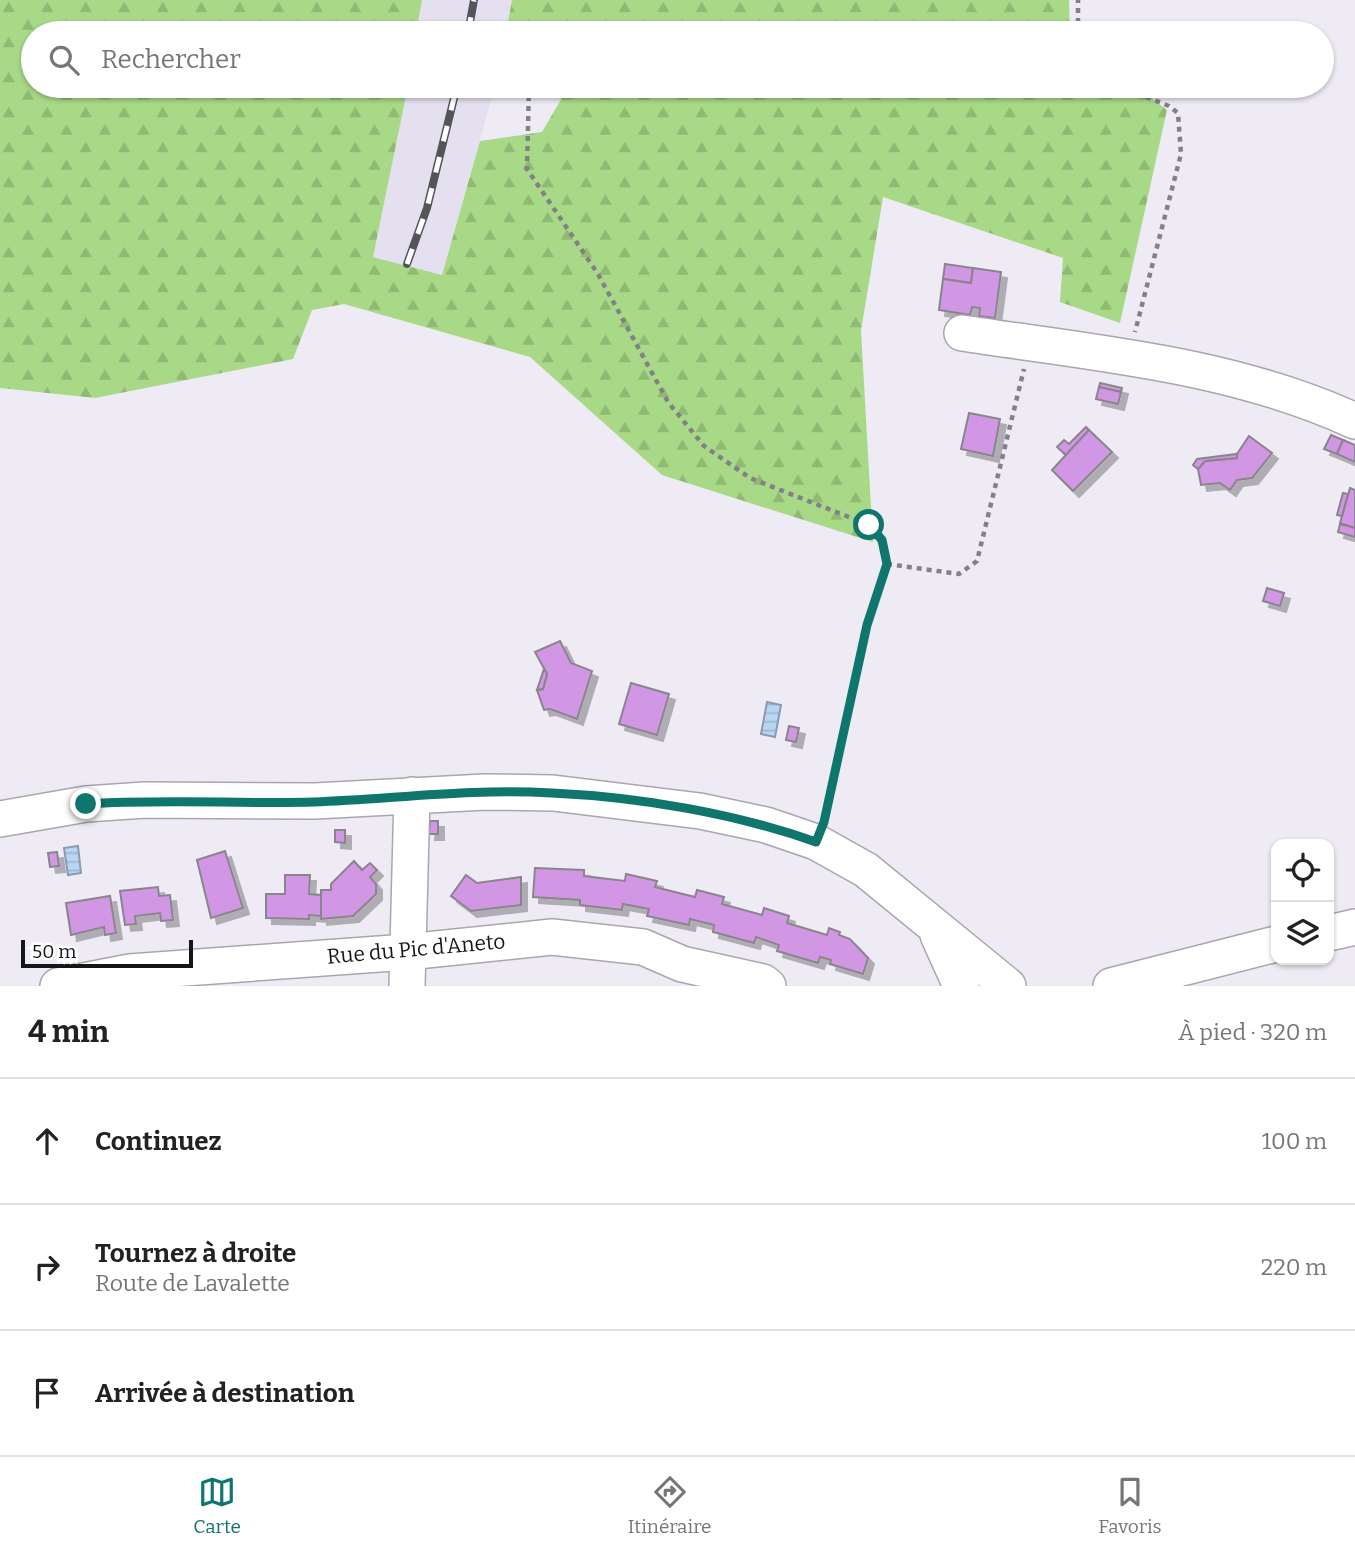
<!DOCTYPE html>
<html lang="fr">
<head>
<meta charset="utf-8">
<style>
  :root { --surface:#fff; --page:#f6f6f6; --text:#222; --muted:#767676; --line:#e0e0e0; --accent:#0f766e }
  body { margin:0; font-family:Bitter,serif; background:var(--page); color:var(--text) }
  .controls { position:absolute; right:21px; bottom:21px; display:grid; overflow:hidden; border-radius:14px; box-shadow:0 2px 5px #0004 }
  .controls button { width:63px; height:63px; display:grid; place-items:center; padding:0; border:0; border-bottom:2px solid var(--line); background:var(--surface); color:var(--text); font:35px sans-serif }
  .scale { position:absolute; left:21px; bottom:18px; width:172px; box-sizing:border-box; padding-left:7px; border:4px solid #161518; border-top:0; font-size:19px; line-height:24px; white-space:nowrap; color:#161518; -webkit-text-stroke:5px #fff; paint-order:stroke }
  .stop { position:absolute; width:21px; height:21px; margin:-16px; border:5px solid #0f766e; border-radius:50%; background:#fff }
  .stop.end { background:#0f766e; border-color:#fff; box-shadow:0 2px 7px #0008 }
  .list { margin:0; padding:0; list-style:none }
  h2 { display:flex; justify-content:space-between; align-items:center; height:91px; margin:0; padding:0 28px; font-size:30px }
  h2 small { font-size:23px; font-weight:400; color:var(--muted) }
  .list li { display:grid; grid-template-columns:46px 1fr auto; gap:21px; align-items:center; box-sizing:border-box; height:126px; padding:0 28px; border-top:2px solid var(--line) }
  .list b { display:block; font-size:26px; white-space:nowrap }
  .list p { margin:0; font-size:23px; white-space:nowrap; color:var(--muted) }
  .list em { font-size:23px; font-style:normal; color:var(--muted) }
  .icon { flex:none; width:38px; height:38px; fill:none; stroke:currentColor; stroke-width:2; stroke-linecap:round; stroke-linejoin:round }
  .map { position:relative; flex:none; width:1355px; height:986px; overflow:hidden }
  .search { position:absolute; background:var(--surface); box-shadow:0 2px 5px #0004; left:21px; right:21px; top:21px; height:77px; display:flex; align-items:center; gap:18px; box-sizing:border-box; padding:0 24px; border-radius:38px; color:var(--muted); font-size:26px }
  .sheet { height:469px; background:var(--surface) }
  nav { display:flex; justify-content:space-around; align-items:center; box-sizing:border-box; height:98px; border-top:2px solid var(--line); background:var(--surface); font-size:19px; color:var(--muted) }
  nav a { display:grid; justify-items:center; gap:4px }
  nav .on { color:var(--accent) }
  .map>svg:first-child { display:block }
  .built { fill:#e5e0f0 }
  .forest { fill:url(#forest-firs) }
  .water { fill:url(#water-rules); stroke:#899bb1; stroke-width:2 }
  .building { fill:#d197e4; stroke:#8a848c; stroke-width:2; filter:url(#shadow) }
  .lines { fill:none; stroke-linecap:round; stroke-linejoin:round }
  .minor-casing { stroke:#a9a6af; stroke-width:38 }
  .path { stroke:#838187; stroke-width:4.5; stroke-dasharray:5 5; stroke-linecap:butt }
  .minor { stroke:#fff; stroke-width:35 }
  .rail-casing { stroke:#555458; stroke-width:8 }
  .rail { stroke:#fff; stroke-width:5; stroke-dasharray:16; stroke-linecap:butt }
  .route { stroke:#0f766e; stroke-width:9 }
  .labels { text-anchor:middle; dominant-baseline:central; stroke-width:6; stroke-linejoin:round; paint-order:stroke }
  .street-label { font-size:21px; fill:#161518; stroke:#fff }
</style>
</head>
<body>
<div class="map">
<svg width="1355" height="986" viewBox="0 0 1355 986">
  <defs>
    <pattern id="forest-firs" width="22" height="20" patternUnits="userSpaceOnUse" patternTransform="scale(1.75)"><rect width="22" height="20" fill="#a8d987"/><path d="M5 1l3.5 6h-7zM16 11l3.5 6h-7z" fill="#90b974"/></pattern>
    <pattern id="water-rules" width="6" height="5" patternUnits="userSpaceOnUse" patternTransform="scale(1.75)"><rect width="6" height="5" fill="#bad5f2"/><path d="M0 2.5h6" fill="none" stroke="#9fb6cf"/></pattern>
    <filter id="shadow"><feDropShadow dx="6" dy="6" stdDeviation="0" flood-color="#0004"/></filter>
  </defs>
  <rect width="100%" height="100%" fill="#eeebf4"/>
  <!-- built -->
  <g class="built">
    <path d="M 422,0 L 512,0 L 506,33 L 416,33 Z"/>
    <path d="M 408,86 L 495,86 L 442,275 L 373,257 Z"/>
  </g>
  <!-- forest -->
  <g class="forest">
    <path d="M 0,0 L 422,0 L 416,33 L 33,33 L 33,86 L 408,86 L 373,257 L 442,275 L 480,141 L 542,132 L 569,86 L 1136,86 L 1167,110 L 1120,323 L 1060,302 L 1063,258 L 883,197 L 861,331 L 873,542 L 662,475 L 530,357 L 344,304 L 312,310 L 293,359 L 95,398 L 0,388 Z"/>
    <path d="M 512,0 L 1069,0 L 1070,33 L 506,33 Z"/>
  </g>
  <!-- water -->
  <g class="water">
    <path d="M 767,702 L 781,705 L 775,737 L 761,734 Z"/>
    <path d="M 78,846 L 81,873 L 68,875 L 64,848 Z"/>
  </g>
  <!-- building -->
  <g class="building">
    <path d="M 945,264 L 973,268 L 971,283 L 943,279 Z"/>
    <path d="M 973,268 L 1001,272 L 995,318 L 979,316 L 980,308 L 972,307 L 970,315 L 939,310 L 943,279 L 971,283 Z"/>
    <path d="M 1100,383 L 1122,388 L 1121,392 L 1099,387 Z"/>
    <path d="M 1099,387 L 1121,392 L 1118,404 L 1096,399 Z"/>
    <path d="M 969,413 L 1000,419 L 993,456 L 961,449 Z"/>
    <path d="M 1086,427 L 1089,430 L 1066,455 L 1057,447 L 1064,440 L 1069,444 Z"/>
    <path d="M 1089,430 L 1112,452 L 1073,491 L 1052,470 Z"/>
    <path d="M 1331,435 L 1343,440 L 1337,454 L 1324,449 Z"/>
    <path d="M 1249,436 L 1272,453 L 1252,478 L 1237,480 L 1230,490 L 1220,483 L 1201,485 L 1198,469 L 1205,461 L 1237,458 L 1237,454 Z"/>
    <path d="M 1343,440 L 1355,445 L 1355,462 L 1337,454 Z"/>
    <path d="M 1237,454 L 1237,458 L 1205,461 L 1198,469 L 1193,465 L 1197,459 Z"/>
    <path d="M 1350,488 L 1355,490 L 1355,528 L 1340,523 Z"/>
    <path d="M 1343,493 L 1348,494 L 1342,516 L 1337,515 Z"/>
    <path d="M 1340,524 L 1355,528 L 1355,537 L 1338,532 Z"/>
    <path d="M 1267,588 L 1284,593 L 1280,606 L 1263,601 Z"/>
    <path d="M 560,641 L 571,663 L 592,671 L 577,719 L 550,709 L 544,710 L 537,690 L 543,689 L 547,674 L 535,652 Z"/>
    <path d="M 544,669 L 547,674 L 543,689 L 537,690 Z"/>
    <path d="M 631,683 L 669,694 L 657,735 L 619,724 Z"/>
    <path d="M 789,726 L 799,728 L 796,742 L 786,740 Z"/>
    <path d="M 430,821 L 438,821 L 438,834 L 429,834 Z"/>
    <path d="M 335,830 L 345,830 L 345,843 L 335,842 Z"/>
    <path d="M 225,851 L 243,908 L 211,918 L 197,860 Z"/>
    <path d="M 57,852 L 59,866 L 50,867 L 48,853 Z"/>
    <path d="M 354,861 L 362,870 L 370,863 L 377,870 L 370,877 L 376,884 L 376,894 L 353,916 L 321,919 L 321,890 L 331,890 L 331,884 Z"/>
    <path d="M 535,868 L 584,870 L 584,876 L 625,881 L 626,874 L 657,881 L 655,887 L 695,897 L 697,890 L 724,897 L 722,904 L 762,915 L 764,908 L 789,916 L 787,923 L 827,935 L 829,928 L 840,932 L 839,935 L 850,939 L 868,958 L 863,974 L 830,964 L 831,960 L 820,957 L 818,963 L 777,951 L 779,945 L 756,937 L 754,943 L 713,932 L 714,925 L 690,919 L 689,925 L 647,916 L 649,909 L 623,904 L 622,910 L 580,905 L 580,900 L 533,897 Z"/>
    <path d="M 285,875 L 310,875 L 309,894 L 321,895 L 321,916 L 309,915 L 309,919 L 266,918 L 266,894 L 285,894 Z"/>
    <path d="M 466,875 L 477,883 L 521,877 L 521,905 L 471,911 L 451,896 Z"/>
    <path d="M 158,887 L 159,896 L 170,895 L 173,920 L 161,921 L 160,913 L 135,916 L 136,924 L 125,925 L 120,891 Z"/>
    <path d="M 110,896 L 116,933 L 105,935 L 104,927 L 71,935 L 66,903 Z"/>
  </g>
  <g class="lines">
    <!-- minor casing -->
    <g class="minor-casing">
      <g id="minor">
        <path d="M 962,333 C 1094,353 1231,364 1355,421"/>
        <path d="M 0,819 L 86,804 L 145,800 L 315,801 L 485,792 L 553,793 L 700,811 L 766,825 L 816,842 L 866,870 L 1008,986"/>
        <path d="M 1329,933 L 1355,927"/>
        <path d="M 938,935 L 961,986"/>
        <path d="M 58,986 L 130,972 L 407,952 L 552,937 L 643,947 L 682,964 L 763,982 L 768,986"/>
        <path d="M 407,986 L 412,795"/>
        <path d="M 1111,986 L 1276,944"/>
      </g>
    </g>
    <!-- path -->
    <g class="path">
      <path d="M 1078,33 L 1078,0"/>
      <path d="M 529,86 L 527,169 L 598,274 L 668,402 L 704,446 L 750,478 L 869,525 L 882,540 L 887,564 L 867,625 L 825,818"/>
      <path d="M 1118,86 L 1169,106 L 1178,113 L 1181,154 L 1135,332"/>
      <path d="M 887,564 L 959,574 L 977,561 L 1024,369"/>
    </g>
    <!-- minor -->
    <use href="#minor" class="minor"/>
    <!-- rail casing -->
    <g class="rail-casing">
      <g id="rail">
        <path d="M 468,33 L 474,0"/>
        <path d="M 407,264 L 427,208 L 457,86"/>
      </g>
    </g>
    <!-- rail -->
    <use href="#rail" class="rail"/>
  </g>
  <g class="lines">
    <!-- route -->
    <path class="route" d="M 86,804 C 162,799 238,804 314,802 C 393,799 472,788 552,793 C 639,797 734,813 816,842 L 824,822 L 867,625 L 887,564 L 882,540 L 869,525"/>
  </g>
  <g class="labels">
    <!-- street labels -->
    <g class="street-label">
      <text transform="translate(416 949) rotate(-5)">Rue du Pic d'Aneto</text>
    </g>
  </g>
</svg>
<div class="controls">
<button><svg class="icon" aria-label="locate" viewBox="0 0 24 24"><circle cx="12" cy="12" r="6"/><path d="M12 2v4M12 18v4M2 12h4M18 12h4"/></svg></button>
<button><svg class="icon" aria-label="layers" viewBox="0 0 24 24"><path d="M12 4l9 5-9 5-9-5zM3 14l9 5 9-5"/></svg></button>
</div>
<div class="scale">50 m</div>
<div class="stop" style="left:869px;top:525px"></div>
<div class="stop end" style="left:86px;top:804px"></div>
<div class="search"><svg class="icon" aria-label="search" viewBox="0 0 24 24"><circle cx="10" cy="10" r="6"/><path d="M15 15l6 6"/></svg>Rechercher</div>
</div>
<section class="sheet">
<h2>4 min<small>À pied · 320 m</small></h2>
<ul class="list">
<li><svg class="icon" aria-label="ahead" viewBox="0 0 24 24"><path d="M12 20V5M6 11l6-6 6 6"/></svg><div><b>Continuez</b></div><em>100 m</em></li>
<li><svg class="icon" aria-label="right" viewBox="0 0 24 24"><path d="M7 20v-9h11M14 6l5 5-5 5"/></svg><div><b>Tournez à droite</b><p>Route de Lavalette</p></div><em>220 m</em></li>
<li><svg class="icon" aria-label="arrive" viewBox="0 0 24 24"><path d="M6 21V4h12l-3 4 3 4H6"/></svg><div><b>Arrivée à destination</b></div></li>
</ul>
</section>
<nav>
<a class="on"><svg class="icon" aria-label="map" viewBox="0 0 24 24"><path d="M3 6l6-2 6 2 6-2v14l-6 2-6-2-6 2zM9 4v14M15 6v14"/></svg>Carte</a>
<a><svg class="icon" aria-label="directions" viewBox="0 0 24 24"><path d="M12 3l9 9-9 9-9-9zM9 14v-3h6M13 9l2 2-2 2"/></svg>Itinéraire</a>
<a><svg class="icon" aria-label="saved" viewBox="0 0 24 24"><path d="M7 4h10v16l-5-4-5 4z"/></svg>Favoris</a>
</nav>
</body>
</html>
